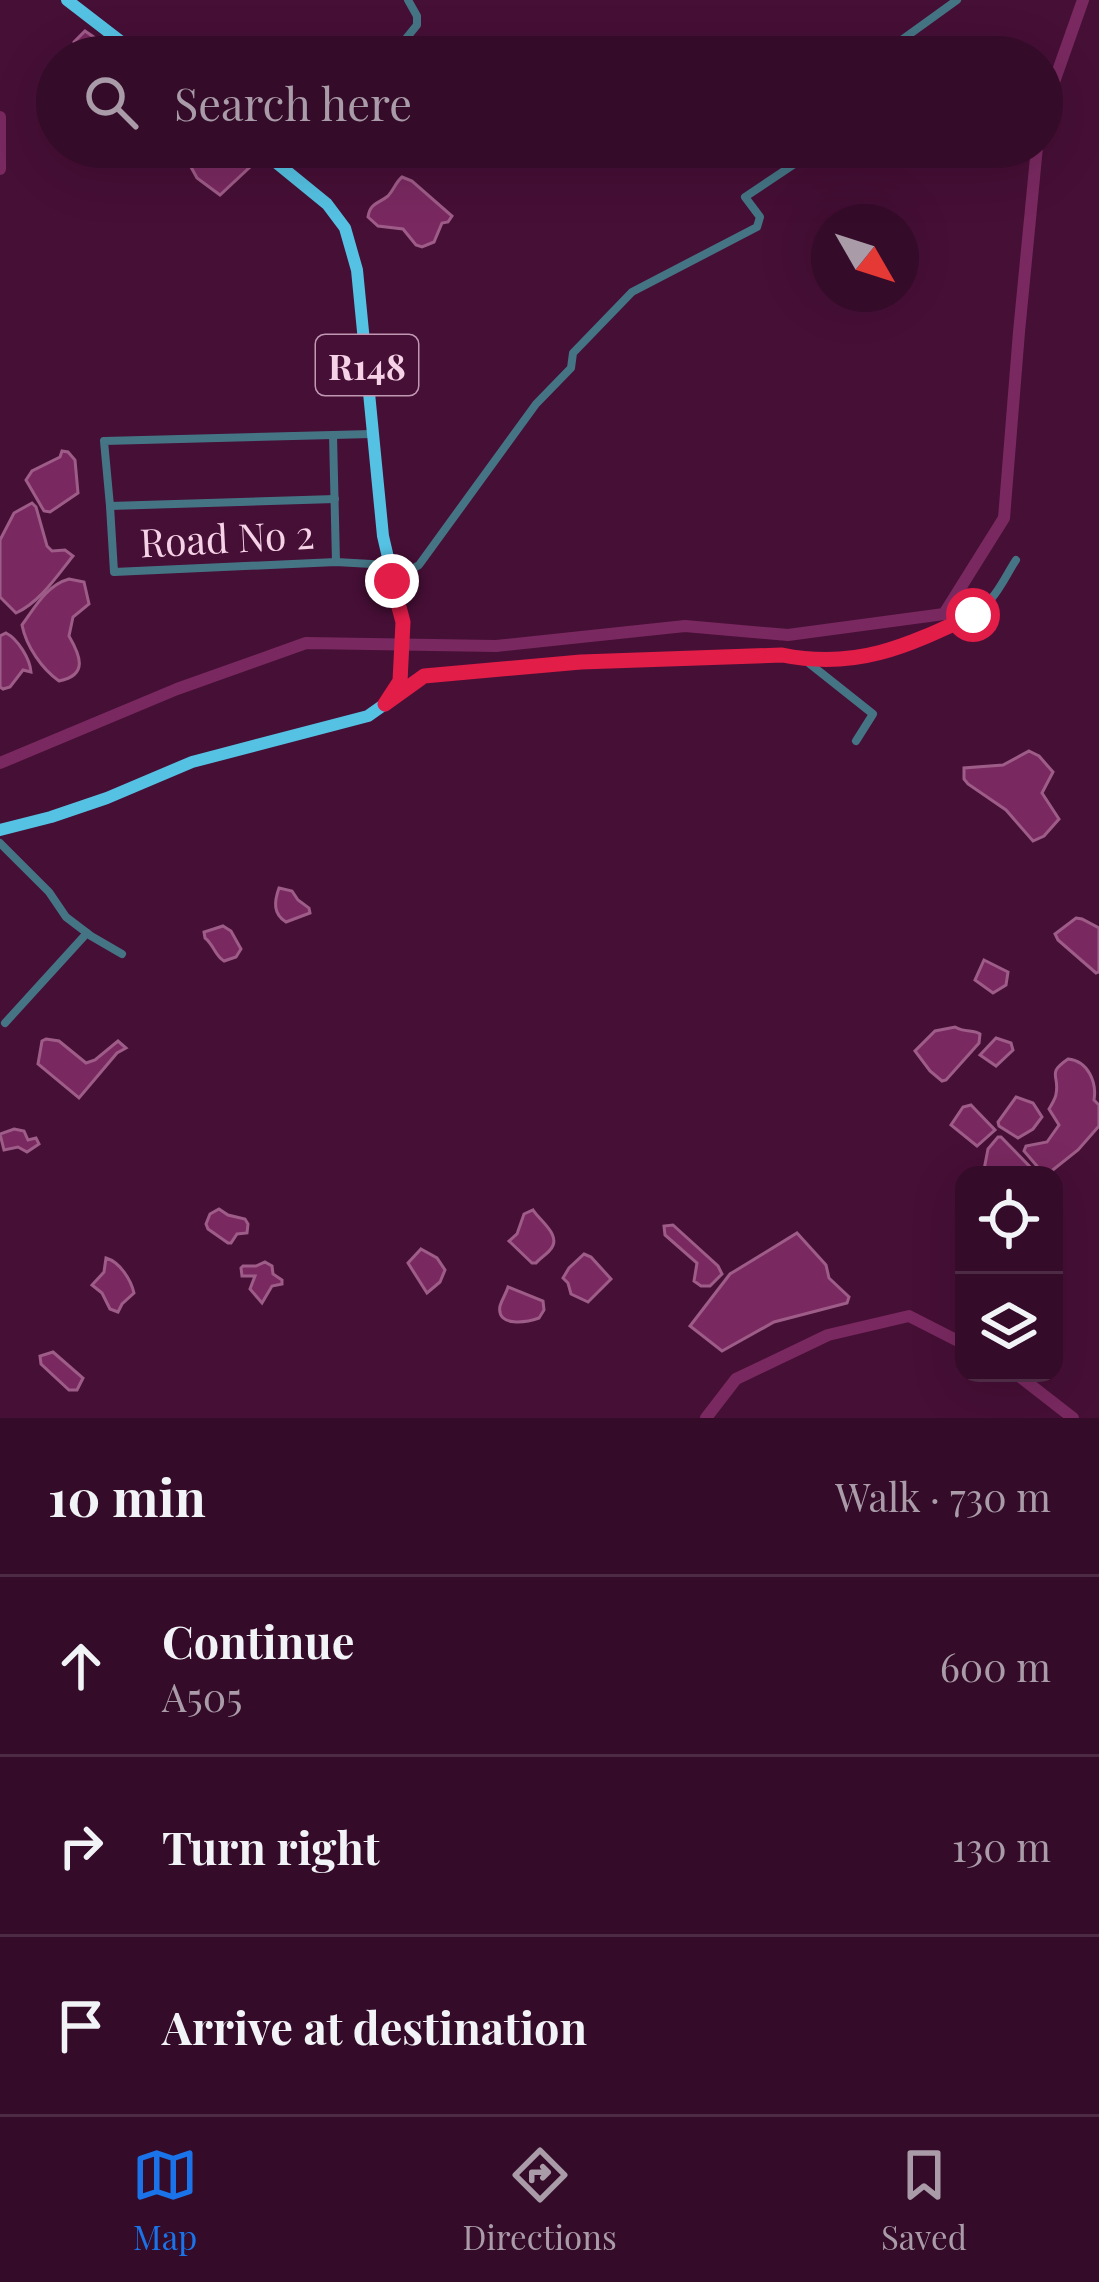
<!DOCTYPE html>
<html lang="en">
<head>
<meta charset="utf-8">
<style>
  :root { --surface:#340b28; --page:#3c1430; --text:#f1f3f6; --muted:#a99ba8; --line:#4e2b45; --accent:#1a73e8 }
  body { margin:0; font-family:"Playfair Display",serif; background:var(--page); color:var(--text) }
  .controls { position:absolute; right:36px; bottom:36px; display:grid; overflow:hidden; border-radius:24px; box-shadow:0 12px 48px #0002 }
  .controls button { width:108px; height:108px; display:grid; place-items:center; padding:0; border:0; border-bottom:3px solid var(--line); background:var(--surface); color:var(--text); font:60px sans-serif }
  .compass { position:absolute; left:811px; top:204px; width:108px; height:108px; border-radius:50%; background:var(--surface); box-shadow:0 12px 48px #0002; rotate:129deg }
  .stop { position:absolute; width:36px; height:36px; margin:-27px; border:9px solid #e11d48; border-radius:50%; background:#fff }
  .stop.end { background:#e11d48; border-color:#fff; box-shadow:0 3px 12px #0008 }
  .list { margin:0; padding:0; list-style:none }
  h2 { display:flex; justify-content:space-between; align-items:center; height:156px; margin:0; padding:0 48px; font-size:51px }
  h2 small { font-size:39px; font-weight:400; color:var(--muted) }
  .list li { display:grid; grid-template-columns:78px 1fr auto; gap:36px; align-items:center; box-sizing:border-box; height:180px; padding:0 48px; border-top:3px solid var(--line) }
  .list b { display:block; font-size:45px; white-space:nowrap }
  .list p { margin:0; font-size:39px; white-space:nowrap; color:var(--muted) }
  .list em { font-size:39px; font-style:normal; color:var(--muted) }
  .icon { flex:none; width:66px; height:66px; fill:none; stroke:currentColor; stroke-width:2; stroke-linecap:round; stroke-linejoin:round }
  .map { position:relative; flex:none; width:1099px; height:1418px; overflow:hidden }
  .search { position:absolute; background:var(--surface); box-shadow:0 12px 48px #0002; left:36px; right:36px; top:36px; height:132px; display:flex; align-items:center; gap:30px; box-sizing:border-box; padding:0 42px; border-radius:66px; color:var(--muted); font-size:45px }
  .sheet { height:696px; background:var(--surface) }
  nav { display:flex; justify-content:space-around; align-items:center; box-sizing:border-box; height:168px; border-top:3px solid var(--line); background:var(--surface); font-size:33px; color:var(--muted) }
  nav a { display:grid; justify-items:center; gap:6px }
  nav .on { color:var(--accent) }
  .map>svg:first-child { display:block }
  .water { fill:#792960; stroke:#9e5c88; stroke-width:3 }
  .lines { fill:none; stroke-linecap:round; stroke-linejoin:round }
  .river { stroke:#792960; stroke-width:12 }
  .street { stroke:#457585; stroke-width:8 }
  .primary { stroke:#55c1e3; stroke-width:12 }
  .route { stroke:#e11d48; stroke-width:15 }
  .labels { text-anchor:middle; dominant-baseline:central; stroke-width:9; stroke-linejoin:round; paint-order:stroke }
  .shield { fill:#460f36; stroke:#c198b2; stroke-width:3 }
  .shield-label { font-size:36px; font-weight:bold; fill:#f6d2e7 }
  .street-label { font-size:39px; fill:#f6d2e7; stroke:#460f36 }
</style>
</head>
<body>
<div class="map">
<svg width="1099" height="1418" viewBox="0 0 1099 1418">
  <rect width="100%" height="100%" fill="#460f36"/>
  <!-- water -->
  <g class="water">
    <path d="M 85,31 L 114,51 L 110,57 L 85,57 L 75,47 L 74,42 Z"/>
    <path d="M 214,147 L 229,147 L 251,166 L 220,195 L 197,178 L 191,167 L 197,158 Z"/>
    <path d="M 402,177 L 412,181 L 452,216 L 448,222 L 442,223 L 434,242 L 422,247 L 416,245 L 403,229 L 378,226 L 368,217 C 370,203 378,204 388,196 C 394,190 395,183 402,177 Z"/>
    <path d="M 62,451 L 68,452 L 75,460 L 78,493 L 50,512 L 44,511 L 26,480 L 32,471 L 60,457 Z"/>
    <path d="M 32,503 L 36,507 L 47,546 L 52,551 L 65,550 L 73,556 C 57,576 40,602 16,613 L 0,597 L 0,540 L 14,513 Z"/>
    <path d="M 69,579 L 84,582 L 89,604 L 73,617 L 69,636 C 80,655 89,675 59,681 C 42,669 26,646 22,625 C 35,607 47,585 69,579 Z"/>
    <path d="M 6,633 C 18,639 30,659 31,672 L 23,670 L 10,687 L 3,689 L 0,687 L 0,636 Z"/>
    <path d="M 1029,751 L 1039,756 L 1053,772 L 1042,793 L 1059,819 L 1044,836 L 1033,841 L 1006,810 L 968,784 L 964,779 L 964,768 L 1003,765 Z"/>
    <path d="M 279,888 L 292,891 L 298,900 L 309,908 L 310,913 L 286,922 C 273,914 274,902 279,888 Z"/>
    <path d="M 1076,918 L 1082,919 L 1099,928 L 1099,972 L 1096,973 L 1058,940 L 1055,934 Z"/>
    <path d="M 223,926 L 231,931 L 241,949 L 236,957 L 224,961 C 215,956 214,945 205,938 L 204,932 Z"/>
    <path d="M 984,960 L 1008,972 L 1006,985 L 993,993 L 975,980 Z"/>
    <path d="M 955,1027 C 965,1033 974,1029 980,1034 L 979,1043 L 946,1080 L 942,1081 L 930,1071 L 915,1051 L 935,1031 Z"/>
    <path d="M 996,1038 L 1011,1043 L 1013,1050 L 996,1066 L 980,1055 Z"/>
    <path d="M 46,1039 L 59,1041 L 86,1063 L 95,1060 L 118,1041 L 126,1048 L 117,1053 L 79,1098 L 38,1064 L 42,1041 Z"/>
    <path d="M 1068,1059 C 1088,1061 1097,1082 1094,1100 L 1099,1105 L 1099,1126 L 1078,1150 L 1049,1173 L 1043,1173 L 1024,1151 L 1026,1146 L 1047,1142 L 1059,1125 L 1049,1109 C 1051,1106 1056,1097 1056,1094 C 1060,1075 1046,1074 1068,1059 Z"/>
    <path d="M 1016,1097 L 1033,1103 L 1042,1117 L 1033,1129 L 1018,1138 L 999,1126 L 998,1122 Z"/>
    <path d="M 971,1105 L 995,1130 L 977,1146 L 951,1125 L 963,1107 Z"/>
    <path d="M 14,1129 L 24,1131 L 28,1140 L 36,1138 L 39,1144 L 27,1152 L 18,1147 L 4,1150 L 0,1134 Z"/>
    <path d="M 998,1137 L 1001,1137 L 1038,1175 L 983,1175 L 988,1149 Z"/>
    <path d="M 219,1209 L 228,1215 L 245,1219 L 248,1224 L 247,1233 L 237,1234 L 231,1243 L 228,1243 L 208,1229 L 206,1224 L 210,1214 Z"/>
    <path d="M 533,1210 C 540,1221 563,1236 550,1250 C 546,1255 540,1258 536,1263 L 532,1263 L 509,1241 L 517,1234 L 524,1214 Z"/>
    <path d="M 673,1225 L 718,1266 L 722,1274 L 710,1286 L 701,1286 L 694,1281 L 697,1263 L 665,1235 L 664,1226 Z"/>
    <path d="M 797,1233 L 826,1265 L 829,1278 L 849,1297 L 847,1303 L 774,1322 L 722,1351 L 690,1326 L 730,1274 Z"/>
    <path d="M 421,1249 L 437,1258 L 445,1270 L 440,1282 L 427,1293 L 408,1263 Z"/>
    <path d="M 584,1254 L 591,1257 L 611,1279 L 588,1302 L 571,1294 L 568,1283 L 563,1278 L 569,1268 Z"/>
    <path d="M 106,1258 C 120,1262 131,1280 134,1293 L 122,1304 L 118,1312 L 110,1309 L 102,1293 L 92,1285 L 104,1272 Z"/>
    <path d="M 265,1262 L 272,1266 L 273,1274 L 282,1280 L 282,1284 L 272,1286 L 262,1303 L 250,1289 L 255,1276 L 242,1276 L 241,1268 L 243,1266 L 256,1266 Z"/>
    <path d="M 508,1287 L 543,1301 L 544,1310 L 539,1318 C 528,1322 496,1328 500,1306 C 502,1299 506,1294 508,1287 Z"/>
    <path d="M 53,1352 L 83,1378 L 77,1390 L 69,1390 L 41,1364 L 40,1356 Z"/>
  </g>
  <g class="lines">
    <!-- river -->
    <g class="river">
      <path d="M 1042,116 L 1083,0"/>
      <path d="M 0,117 L 0,169"/>
      <path d="M 0,763 L 177,689 L 306,643 L 496,646 L 685,626 L 788,635 L 944,614 L 1004,518 L 1019,332 L 1037,147"/>
      <path d="M 1015,1373 L 1073,1418"/>
      <path d="M 706,1418 L 736,1379 L 828,1335 L 909,1316 L 964,1344"/>
    </g>
    <!-- street -->
    <g class="street">
      <path d="M 391,57 L 417,25 L 417,16 L 408,0"/>
      <path d="M 878,57 L 957,0"/>
      <path d="M 333,435 L 336,562"/>
      <path d="M 335,499 L 110,506 L 104,441 L 372,434"/>
      <path d="M 110,506 L 114,572 L 336,562 L 389,565"/>
      <path d="M 394,580 L 419,565 L 536,404 L 571,368 L 573,353 L 632,292 L 757,227 L 760,217 L 745,197 L 820,147"/>
      <path d="M 805,660 L 873,714 L 856,741"/>
      <path d="M 392,700 L 424,676 L 581,662 L 782,655 C 842,667 889,654 944,629 C 961,621 978,613 991,599 C 1001,588 1008,572 1016,560"/>
      <path d="M 0,843 L 49,892 L 66,917 L 91,936 L 122,954"/>
      <path d="M 5,1023 L 87,933"/>
    </g>
    <!-- primary -->
    <g class="primary">
      <path d="M 67,0 L 141,57"/>
      <path d="M 0,830 L 51,817 L 107,798 L 192,762 L 368,716 L 385,704 L 401,681 L 403,622 L 383,536 L 357,270 L 345,228 L 327,204 L 257,147"/>
    </g>
  </g>
  <g class="lines">
    <!-- route -->
    <path class="route" d="M 392,581 L 403,622 L 400,681 L 385,704 L 424,676 L 581,662 L 782,655 C 857,670 907,646 973,615"/>
  </g>
  <g class="labels">
    <!-- shield labels -->
    <rect class="shield" x="316" y="335" width="102" height="60" rx="9"/>
    <g class="shield-label">
      <text x="367" y="365">R148</text>
    </g>
    <!-- street labels -->
    <g class="street-label">
      <text transform="translate(227 537) rotate(-3)">Road No 2</text>
    </g>
  </g>
</svg>
<div class="controls">
<button><svg class="icon" aria-label="locate" viewBox="0 0 24 24"><circle cx="12" cy="12" r="6"/><path d="M12 2v4M12 18v4M2 12h4M18 12h4"/></svg></button>
<button><svg class="icon" aria-label="layers" viewBox="0 0 24 24"><path d="M12 4l9 5-9 5-9-5zM3 14l9 5 9-5"/></svg></button>
</div>
<svg class="compass" viewBox="-18 -18 36 36"><path d="M0-13l5 13h-10z" fill="#e53935"/><path d="M0 13l5-13h-10z" fill="#a99ba8"/></svg>
<div class="stop" style="left:973px;top:615px"></div>
<div class="stop end" style="left:392px;top:581px"></div>
<div class="search"><svg class="icon" aria-label="search" viewBox="0 0 24 24"><circle cx="10" cy="10" r="6"/><path d="M15 15l6 6"/></svg>Search here</div>
</div>
<section class="sheet">
<h2>10 min<small>Walk · 730 m</small></h2>
<ul class="list">
<li><svg class="icon" aria-label="ahead" viewBox="0 0 24 24"><path d="M12 20V5M6 11l6-6 6 6"/></svg><div><b>Continue</b><p>A505</p></div><em>600 m</em></li>
<li><svg class="icon" aria-label="right" viewBox="0 0 24 24"><path d="M7 20v-9h11M14 6l5 5-5 5"/></svg><div><b>Turn right</b></div><em>130 m</em></li>
<li><svg class="icon" aria-label="arrive" viewBox="0 0 24 24"><path d="M6 21V4h12l-3 4 3 4H6"/></svg><div><b>Arrive at destination</b></div></li>
</ul>
</section>
<nav>
<a class="on"><svg class="icon" aria-label="map" viewBox="0 0 24 24"><path d="M3 6l6-2 6 2 6-2v14l-6 2-6-2-6 2zM9 4v14M15 6v14"/></svg>Map</a>
<a><svg class="icon" aria-label="directions" viewBox="0 0 24 24"><path d="M12 3l9 9-9 9-9-9zM9 14v-3h6M13 9l2 2-2 2"/></svg>Directions</a>
<a><svg class="icon" aria-label="saved" viewBox="0 0 24 24"><path d="M7 4h10v16l-5-4-5 4z"/></svg>Saved</a>
</nav>
</body>
</html>
